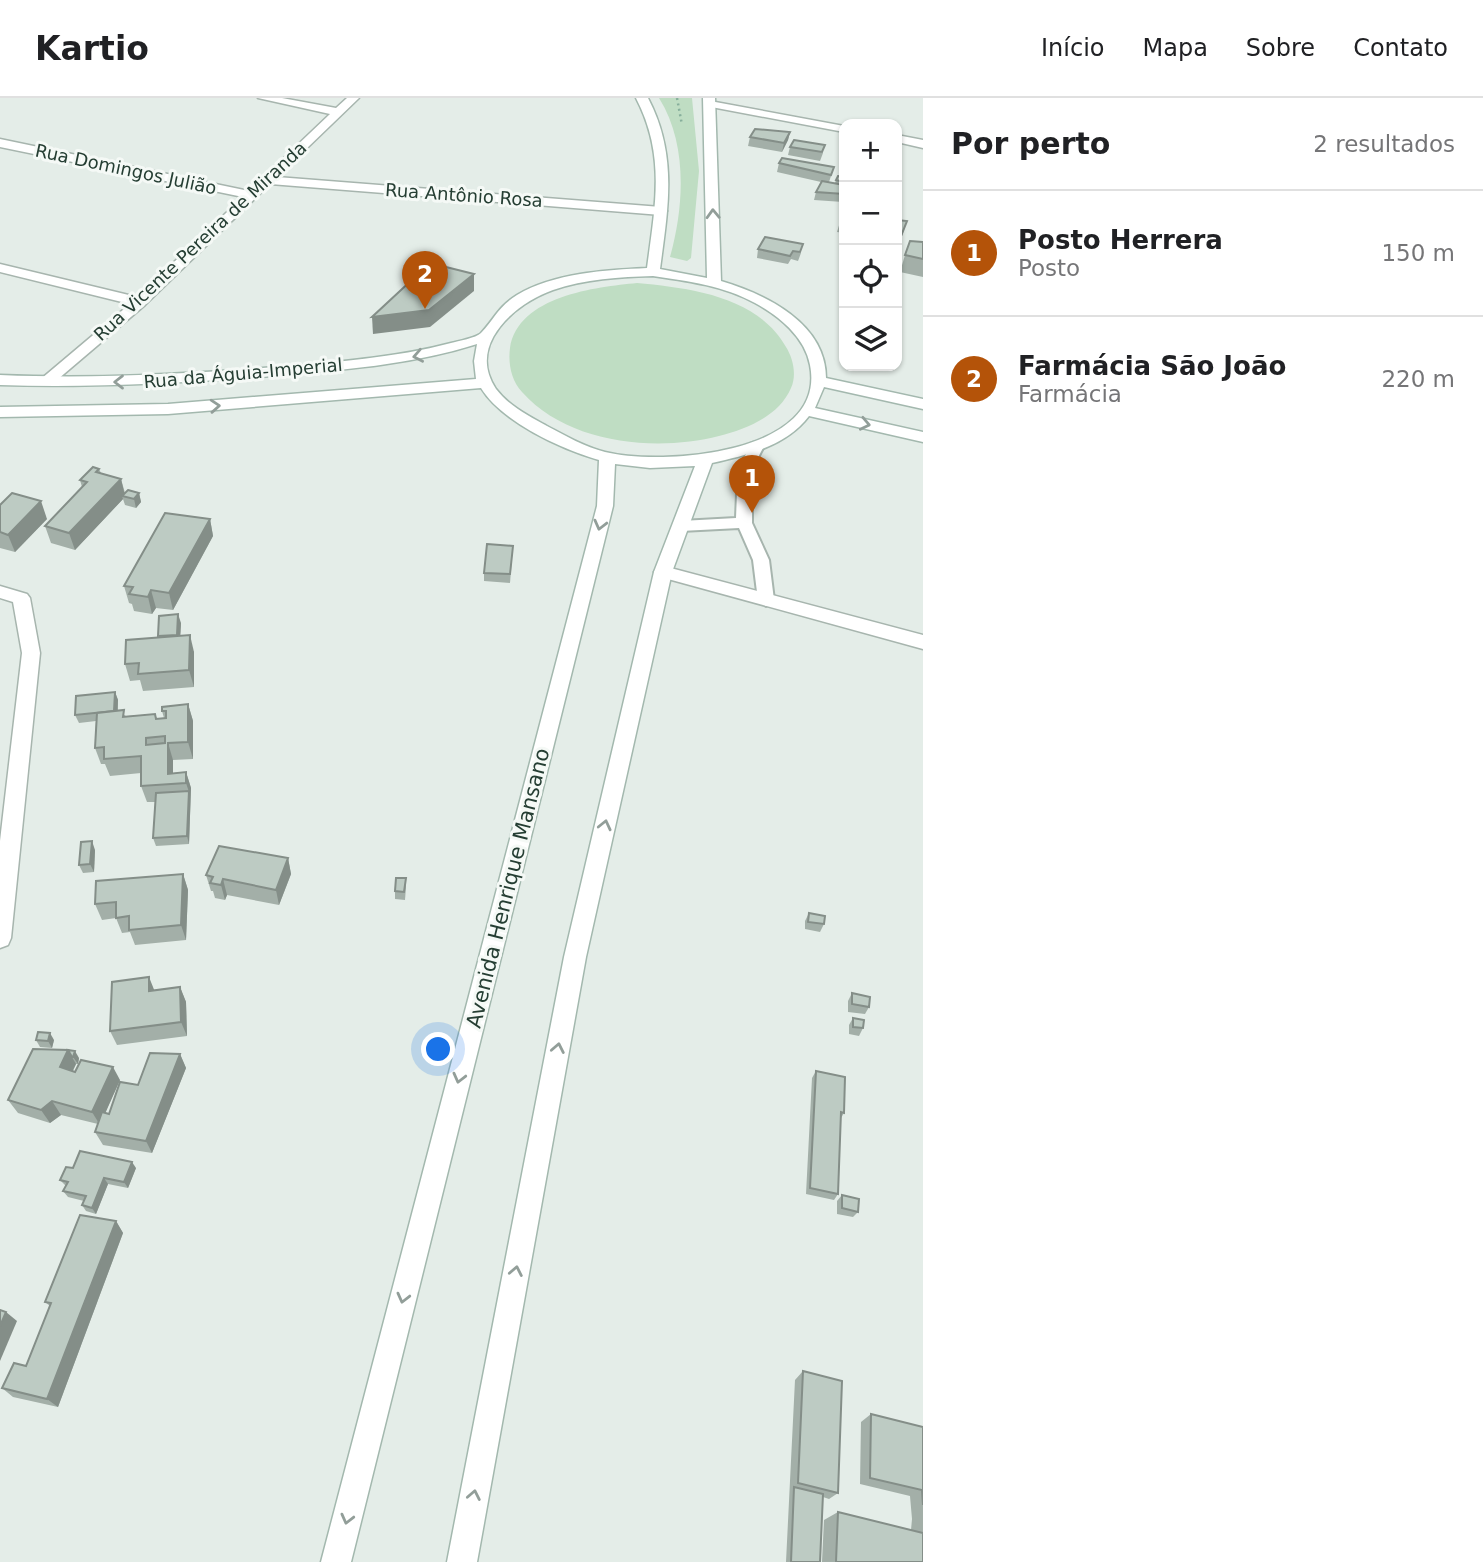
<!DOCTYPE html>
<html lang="pt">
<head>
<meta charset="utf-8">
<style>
  :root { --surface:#fff; --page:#f2f2f2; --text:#202124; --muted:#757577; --line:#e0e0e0; --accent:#b45309 }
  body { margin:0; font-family:"DejaVu Sans",sans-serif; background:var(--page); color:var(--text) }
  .controls { position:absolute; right:21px; top:21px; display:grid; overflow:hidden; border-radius:14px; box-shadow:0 2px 5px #0004 }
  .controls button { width:63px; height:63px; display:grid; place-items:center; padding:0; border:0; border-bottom:2px solid var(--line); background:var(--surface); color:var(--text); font:35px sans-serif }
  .you { position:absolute; left:439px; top:952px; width:24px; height:24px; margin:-18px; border:5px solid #fff; border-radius:50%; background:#1a73e8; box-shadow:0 0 0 10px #1a73e833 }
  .badge { display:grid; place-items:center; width:46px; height:46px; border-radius:50%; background:var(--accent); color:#fff; font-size:23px; font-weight:700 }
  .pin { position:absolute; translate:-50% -58px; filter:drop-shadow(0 2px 4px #0008) }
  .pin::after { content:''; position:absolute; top:37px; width:24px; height:21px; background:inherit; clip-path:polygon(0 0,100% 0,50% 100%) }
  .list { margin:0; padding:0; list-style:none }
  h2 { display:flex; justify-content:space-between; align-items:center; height:91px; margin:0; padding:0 28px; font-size:30px }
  h2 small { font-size:23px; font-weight:400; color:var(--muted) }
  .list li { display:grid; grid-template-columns:46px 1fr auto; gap:21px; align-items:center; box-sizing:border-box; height:126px; padding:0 28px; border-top:2px solid var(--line) }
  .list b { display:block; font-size:26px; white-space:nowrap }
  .list p { margin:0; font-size:23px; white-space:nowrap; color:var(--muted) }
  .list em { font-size:23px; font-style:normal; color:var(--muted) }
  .icon { flex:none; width:38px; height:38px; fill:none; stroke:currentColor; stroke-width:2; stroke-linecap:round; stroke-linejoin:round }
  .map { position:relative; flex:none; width:923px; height:1464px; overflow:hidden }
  header { display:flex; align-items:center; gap:42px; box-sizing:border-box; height:98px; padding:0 35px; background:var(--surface); border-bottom:2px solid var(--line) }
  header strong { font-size:33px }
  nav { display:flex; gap:38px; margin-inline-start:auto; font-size:24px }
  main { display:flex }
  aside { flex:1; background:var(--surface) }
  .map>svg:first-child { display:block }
  .green { fill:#bfddc3 }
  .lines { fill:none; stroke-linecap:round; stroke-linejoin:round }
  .lane-casing { stroke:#a7b5ae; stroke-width:4 }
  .street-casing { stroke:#a7b5ae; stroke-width:3 }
  .secondary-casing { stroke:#a3b8ae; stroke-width:3 }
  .path { stroke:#87af9c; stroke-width:2.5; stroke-dasharray:2 3.5; stroke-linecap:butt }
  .lane { fill:#fff; fill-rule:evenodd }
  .street { fill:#fff; fill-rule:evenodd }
  .secondary { fill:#fff; fill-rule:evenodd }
  .wall { fill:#a3afa8 }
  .shaded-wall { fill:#848e88 }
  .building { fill:#bdcbc3; stroke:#848e88; stroke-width:2; fill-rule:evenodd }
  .oneway { stroke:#929e99 }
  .labels { text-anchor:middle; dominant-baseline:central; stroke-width:6; stroke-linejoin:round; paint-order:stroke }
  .far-street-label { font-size:18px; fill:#253e33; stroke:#f5f9f6 }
  .street-label { font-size:21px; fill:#253e33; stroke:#f5f9f6 }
</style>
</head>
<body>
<header>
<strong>Kartio</strong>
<nav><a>Início</a><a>Mapa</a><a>Sobre</a><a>Contato</a></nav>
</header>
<main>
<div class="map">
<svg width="923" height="1464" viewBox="0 0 923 1464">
  <rect width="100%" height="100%" fill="#e4ede8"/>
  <!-- green -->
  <g class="green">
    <path d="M 659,0 L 692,0 L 699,73 L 691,160 L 687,163 L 670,159 C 684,109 688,46 659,0 Z"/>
    <path d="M 637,185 C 690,190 757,198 786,249 C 793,260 797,277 791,290 C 779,318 747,331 719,338 C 656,354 568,346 522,294 C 511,282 508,265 510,250 C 518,198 596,189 637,185 Z"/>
  </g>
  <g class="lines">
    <!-- lane casing -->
    <g class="lane-casing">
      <path id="lane" d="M 757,344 L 764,348 L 752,371 L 752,425 L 769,462 L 774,502 L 766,508 L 758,502 L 753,462 L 739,430 L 681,433 L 673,428 L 681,423 L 736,420 L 738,371 L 752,345 Z"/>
    </g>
    <!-- street casing -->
    <g class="street-casing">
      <g id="street">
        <path d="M 258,0 L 282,0 L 336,10 L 347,0 L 359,0 L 277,79 L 661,109 L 667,113 L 661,117 L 270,86 L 145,207 L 51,287 L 41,287 L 38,284 L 41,281 L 130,206 L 0,174 L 0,166 L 137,199 L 243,99 L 0,49 L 0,41 L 249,93 L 330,16 Z"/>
        <path d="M 710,3 L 844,28 L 844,34 L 706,8 L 706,4 Z"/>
        <path d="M 897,37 L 923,42 L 923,50 L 897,44 Z"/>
        <path d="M 663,468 L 923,537 L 923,551 L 657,478 L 654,474 L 657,470 Z"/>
        <path d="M 0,488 L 27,496 L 30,500 L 40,555 L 11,840 L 8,847 L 0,850 L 0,743 L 22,555 L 13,504 L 0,500 Z"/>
      </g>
    </g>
    <!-- secondary casing -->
    <g class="secondary-casing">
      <path id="secondary" d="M 636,0 L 648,0 C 678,57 668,110 660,171 L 707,180 L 703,0 L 715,0 L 721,183 C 765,196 826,225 826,280 L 923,301 L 923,311 L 824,289 L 815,310 L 923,334 L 923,344 L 809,318 C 786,348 748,357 712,365 L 672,474 L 586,859 L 477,1464 L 447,1464 L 564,859 L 654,474 L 695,368 L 650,370 L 615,366 L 613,408 L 351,1464 L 321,1464 L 597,408 L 599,362 C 561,351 502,324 481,290 L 168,316 L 0,319 L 0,309 L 168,306 L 476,281 L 474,263 L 477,246 C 411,267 341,272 272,278 C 181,285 91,290 0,287 L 0,277 C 93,281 185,276 277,269 C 335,264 394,260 451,245 C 458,243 476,240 481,235 C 495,220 498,209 517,197 C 554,175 605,172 647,170 C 655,109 666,57 636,0 ZM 653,178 C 688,183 724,188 755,205 C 779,218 805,239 810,267 C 828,357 661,368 605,354 C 585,349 566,338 547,328 C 529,318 509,308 496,291 C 466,246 516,205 553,192 C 585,181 620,179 653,178 Z"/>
    </g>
    <!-- path -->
    <path class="path" d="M 677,0 L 682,27"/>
    <!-- lane -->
    <use href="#lane" class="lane"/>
    <!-- street -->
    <use href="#street" class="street"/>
    <!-- secondary -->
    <use href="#secondary" class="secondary"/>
  </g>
  <!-- wall -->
  <g class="wall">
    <path d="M 790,34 L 788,42 L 782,54 L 748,48 L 750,39 Z"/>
    <path d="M 794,42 L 823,55 L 820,63 L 788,57 L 790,49 Z"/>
    <path d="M 779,65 L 834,69 L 829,84 L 835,85 L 836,82 L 844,79 L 844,101 L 843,104 L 814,102 L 816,94 L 821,84 L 777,74 Z"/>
    <path d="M 844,111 L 844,135 L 837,134 Z"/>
    <path d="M 897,122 L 907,123 L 897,153 Z"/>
    <path d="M 765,139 L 801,155 L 798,163 L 791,161 L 788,166 L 757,160 L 758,151 Z"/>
    <path d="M 923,144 L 923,179 L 900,174 L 905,157 Z"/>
    <path d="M 99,371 L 101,375 L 121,381 L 125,395 L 139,395 L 141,404 L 136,410 L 125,407 L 123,401 L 75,452 L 51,445 L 45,428 L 82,389 L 80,382 Z"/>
    <path d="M 0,407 L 47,421 L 15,454 L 0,450 Z"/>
    <path d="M 210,421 L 213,438 L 173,512 L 156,510 L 152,516 L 134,513 L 132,506 L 129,505 L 124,488 Z"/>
    <path d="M 513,448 L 510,485 L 484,483 L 484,475 Z"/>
    <path d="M 181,525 L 180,537 L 194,554 L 194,589 L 143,593 L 140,582 L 130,583 L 125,566 L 158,539 Z"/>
    <path d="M 115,594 L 118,602 L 118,613 L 126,618 L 155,616 L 157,621 L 164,620 L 162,613 L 188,606 L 193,623 L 193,661 L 173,662 L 173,675 L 186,674 L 191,690 L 189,746 L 156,748 L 153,740 L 155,704 L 147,704 L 141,688 L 141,675 L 110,678 L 105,666 L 101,666 L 95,650 L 96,623 L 79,625 L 75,617 Z"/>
    <path d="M 95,752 L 94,774 L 83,775 L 79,767 Z"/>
    <path d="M 288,760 L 291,776 L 279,807 L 227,797 L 225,802 L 215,800 L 213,793 L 211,793 L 206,777 Z"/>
    <path d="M 183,776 L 188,792 L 186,842 L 135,847 L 130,834 L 122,835 L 116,820 L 102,822 L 95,806 Z"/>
    <path d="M 406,780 L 406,789 L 405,802 L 395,801 L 395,793 Z"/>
    <path d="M 809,815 L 824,826 L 820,834 L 805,831 L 805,823 Z"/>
    <path d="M 180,889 L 186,904 L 187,938 L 117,947 L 110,933 Z"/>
    <path d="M 852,895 L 869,909 L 865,916 L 848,914 L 848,903 Z"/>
    <path d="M 853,920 L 863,930 L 859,938 L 849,936 L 849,927 Z"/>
    <path d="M 36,942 L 54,942 L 52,950 L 40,949 Z"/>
    <path d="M 33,951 L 79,960 L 78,966 L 76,966 L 73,973 L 120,982 L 105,1015 L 109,1016 L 138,987 L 180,956 L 186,970 L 152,1055 L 103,1047 L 95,1034 L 98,1026 L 61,1017 L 50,1025 L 18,1015 L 8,1002 Z"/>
    <path d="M 816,973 L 844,1015 L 841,1020 L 838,1096 L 834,1102 L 806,1096 L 812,980 Z"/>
    <path d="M 73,1070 L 136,1070 L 128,1090 L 108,1086 L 96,1116 L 86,1113 L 82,1107 L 84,1103 L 68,1099 L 63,1093 L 66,1088 L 60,1082 Z"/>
    <path d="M 842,1097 L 858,1114 L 853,1119 L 837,1116 L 837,1103 Z"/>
    <path d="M 116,1123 L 123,1135 L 58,1309 L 13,1299 L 2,1290 L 26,1268 L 50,1208 L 45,1204 Z"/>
    <path d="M 803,1273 L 838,1395 L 829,1401 L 823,1399 L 820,1464 L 786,1464 L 795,1282 Z"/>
    <path d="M 871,1316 L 923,1329 L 923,1464 L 822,1464 L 824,1422 L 838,1414 L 911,1432 L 912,1421 L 910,1398 L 860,1386 L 861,1324 Z"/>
  </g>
  <!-- shaded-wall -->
  <g class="shaded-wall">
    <path d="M 790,34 L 788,42 L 782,54 L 784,45 Z"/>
    <path d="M 474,176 L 474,193 L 430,229 L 373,236 L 372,219 Z"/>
    <path d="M 121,381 L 125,398 L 122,398 L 123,401 L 75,452 L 69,435 Z"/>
    <path d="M 139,395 L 141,404 L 136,410 L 134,401 Z"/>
    <path d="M 41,403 L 47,421 L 15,454 L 8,437 Z"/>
    <path d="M 210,421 L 213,438 L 173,512 L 169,495 Z"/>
    <path d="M 151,492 L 156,510 L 152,516 L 148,499 Z"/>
    <path d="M 178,516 L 181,525 L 180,545 L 177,537 Z"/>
    <path d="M 190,537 L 194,554 L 194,589 L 189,572 Z"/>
    <path d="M 115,594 L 118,602 L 117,621 L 114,613 Z"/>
    <path d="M 188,606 L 193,623 L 193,661 L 188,644 Z"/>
    <path d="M 168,645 L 173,662 L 173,686 L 168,676 Z"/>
    <path d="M 186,674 L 191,690 L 189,746 L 187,738 L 189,694 L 186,685 Z"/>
    <path d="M 92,743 L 95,752 L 94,774 L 90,766 Z"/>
    <path d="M 288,760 L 291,776 L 279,807 L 276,792 Z"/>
    <path d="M 183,776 L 188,792 L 186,842 L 181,827 Z"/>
    <path d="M 223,781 L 227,797 L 225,802 L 221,787 Z"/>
    <path d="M 149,879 L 155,894 L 149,893 Z"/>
    <path d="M 180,889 L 186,904 L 187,938 L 181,924 Z"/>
    <path d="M 50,935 L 54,942 L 52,950 L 48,943 Z"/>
    <path d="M 68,952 L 76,966 L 68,982 L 60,969 Z"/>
    <path d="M 75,953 L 79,960 L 78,966 L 73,959 Z"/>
    <path d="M 180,956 L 186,970 L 152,1055 L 146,1043 Z"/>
    <path d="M 113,969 L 120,982 L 100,1027 L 92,1014 Z"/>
    <path d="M 52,1003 L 61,1017 L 50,1025 L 41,1012 Z"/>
    <path d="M 132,1064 L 136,1070 L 128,1090 L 124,1084 Z"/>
    <path d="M 104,1080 L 108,1086 L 96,1116 L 92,1110 Z"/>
    <path d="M 116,1123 L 123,1135 L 58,1309 L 47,1301 Z"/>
    <path d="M 6,1214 L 17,1223 L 0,1263 L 0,1228 Z"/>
  </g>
  <!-- building -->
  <g class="building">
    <path d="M 755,31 L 790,34 L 784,45 L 750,39 Z"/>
    <path d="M 794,42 L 825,47 L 822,54 L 790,49 Z"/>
    <path d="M 782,60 L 834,69 L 831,77 L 779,65 Z"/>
    <path d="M 838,78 L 844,79 L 844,84 L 836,82 Z"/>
    <path d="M 822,83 L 844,87 L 844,96 L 816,94 Z"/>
    <path d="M 897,122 L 907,123 L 901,138 L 897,137 Z"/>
    <path d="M 765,139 L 803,146 L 800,154 L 793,153 L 790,158 L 758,151 Z"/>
    <path d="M 910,143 L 923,144 L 923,161 L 905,157 Z"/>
    <path d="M 430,165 L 474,176 L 429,212 L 372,219 Z"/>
    <path d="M 93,369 L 99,371 L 96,374 L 121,381 L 69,435 L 45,428 L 87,384 L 80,382 Z"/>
    <path d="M 128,392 L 139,395 L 134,401 L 122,398 Z"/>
    <path d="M 12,395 L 41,403 L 8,437 L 0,434 L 0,407 Z"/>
    <path d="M 165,415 L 210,421 L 169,495 L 151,492 L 148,499 L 129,496 L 133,489 L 124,488 Z"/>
    <path d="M 487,446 L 513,448 L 510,476 L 484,475 Z"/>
    <path d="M 178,516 L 177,537 L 158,538 L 159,518 Z"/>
    <path d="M 190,537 L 189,572 L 138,576 L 139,565 L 125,566 L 126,542 Z"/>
    <path d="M 115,594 L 114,613 L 75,617 L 76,598 Z"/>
    <path d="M 188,606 L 188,644 L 168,645 L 168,676 L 186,674 L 186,685 L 141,688 L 141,658 L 104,661 L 104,649 L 95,650 L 97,615 L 124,612 L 123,619 L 155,616 L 156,621 L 166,620 L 166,613 L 162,613 L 162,609 ZM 165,638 L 165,645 L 146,647 L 146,640 Z"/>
    <path d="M 189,693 L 187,738 L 153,740 L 156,695 Z"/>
    <path d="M 92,743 L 90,766 L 79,767 L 81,744 Z"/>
    <path d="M 219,748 L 288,760 L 276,792 L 223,781 L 221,787 L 210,785 L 213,779 L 206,777 Z"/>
    <path d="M 183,776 L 181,827 L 129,832 L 129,818 L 116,820 L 116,804 L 95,806 L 96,783 Z"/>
    <path d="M 396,780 L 406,780 L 404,794 L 395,793 Z"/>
    <path d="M 809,815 L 825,818 L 824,826 L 808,824 Z"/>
    <path d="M 149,879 L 149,893 L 180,889 L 181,924 L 110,933 L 112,884 Z"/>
    <path d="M 852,895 L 870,899 L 869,909 L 852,906 Z"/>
    <path d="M 853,920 L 864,922 L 863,930 L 853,929 Z"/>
    <path d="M 38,934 L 50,935 L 48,943 L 36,942 Z"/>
    <path d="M 33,951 L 68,952 L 60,969 L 75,974 L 81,962 L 113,969 L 92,1014 L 52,1003 L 41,1012 L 8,1002 Z"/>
    <path d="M 68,952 L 75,953 L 73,959 L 72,959 Z"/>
    <path d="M 150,955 L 180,956 L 146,1043 L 95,1034 L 102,1014 L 109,1016 L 120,984 L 138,987 Z"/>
    <path d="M 816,973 L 845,979 L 844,1015 L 841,1014 L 838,1096 L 810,1090 Z"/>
    <path d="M 80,1053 L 132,1064 L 124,1084 L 104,1080 L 92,1110 L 82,1107 L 86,1098 L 63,1093 L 68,1084 L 60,1082 L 66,1069 L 73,1070 Z"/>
    <path d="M 842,1097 L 859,1101 L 858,1114 L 842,1110 Z"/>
    <path d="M 80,1117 L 116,1123 L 47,1301 L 2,1290 L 14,1265 L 26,1268 L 51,1205 L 45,1204 Z"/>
    <path d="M 0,1212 L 6,1214 L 0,1228 Z"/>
    <path d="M 803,1273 L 842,1283 L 838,1395 L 798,1385 Z"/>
    <path d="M 871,1316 L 923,1329 L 923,1407 L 922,1392 L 870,1380 Z"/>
    <path d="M 794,1389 L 823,1396 L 820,1464 L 791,1464 Z"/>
    <path d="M 838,1414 L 923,1435 L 923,1464 L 836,1464 Z"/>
  </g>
  <!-- one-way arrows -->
  <defs><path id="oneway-chevron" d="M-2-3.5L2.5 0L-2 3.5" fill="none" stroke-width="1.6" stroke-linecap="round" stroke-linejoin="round" transform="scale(1.75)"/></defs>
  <g class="oneway">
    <use href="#oneway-chevron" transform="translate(713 116) rotate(-92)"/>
    <use href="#oneway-chevron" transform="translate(418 258) rotate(169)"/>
    <use href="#oneway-chevron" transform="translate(119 284) rotate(180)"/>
    <use href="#oneway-chevron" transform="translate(215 308) rotate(-4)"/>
    <use href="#oneway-chevron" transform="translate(865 326) rotate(12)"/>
    <use href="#oneway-chevron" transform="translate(600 427) rotate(104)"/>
    <use href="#oneway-chevron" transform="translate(605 727) rotate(-77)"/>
    <use href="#oneway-chevron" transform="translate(558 950) rotate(-79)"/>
    <use href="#oneway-chevron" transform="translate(459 980) rotate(104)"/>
    <use href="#oneway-chevron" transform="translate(516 1173) rotate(-79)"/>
    <use href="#oneway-chevron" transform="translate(403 1200) rotate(104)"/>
    <use href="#oneway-chevron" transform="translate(474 1397) rotate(-79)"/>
    <use href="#oneway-chevron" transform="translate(347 1421) rotate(104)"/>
  </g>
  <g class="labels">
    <!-- far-street labels -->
    <g class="far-street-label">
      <text transform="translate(126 71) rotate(12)">Rua Domingos Julião</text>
      <text transform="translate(464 97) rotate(4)">Rua Antônio Rosa</text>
      <text transform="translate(200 143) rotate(-43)">Rua Vicente Pereira de Miranda</text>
      <text transform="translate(243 275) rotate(-5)">Rua da Águia-Imperial</text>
    </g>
    <!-- street labels -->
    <g class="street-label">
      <text transform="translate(508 790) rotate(-76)">Avenida Henrique Mansano</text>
    </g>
  </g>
</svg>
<div class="controls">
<button>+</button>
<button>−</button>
<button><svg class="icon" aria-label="locate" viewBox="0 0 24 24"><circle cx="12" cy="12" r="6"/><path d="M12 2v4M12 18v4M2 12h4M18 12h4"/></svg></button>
<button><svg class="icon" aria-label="layers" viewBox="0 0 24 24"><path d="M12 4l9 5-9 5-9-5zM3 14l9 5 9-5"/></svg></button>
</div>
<div class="you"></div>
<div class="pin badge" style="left:752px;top:415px">1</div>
<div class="pin badge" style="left:425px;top:211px">2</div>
</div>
<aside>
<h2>Por perto<small>2 resultados</small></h2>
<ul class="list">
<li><span class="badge">1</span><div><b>Posto Herrera</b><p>Posto</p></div><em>150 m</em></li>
<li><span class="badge">2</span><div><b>Farmácia São João</b><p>Farmácia</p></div><em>220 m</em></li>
</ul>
</aside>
</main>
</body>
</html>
